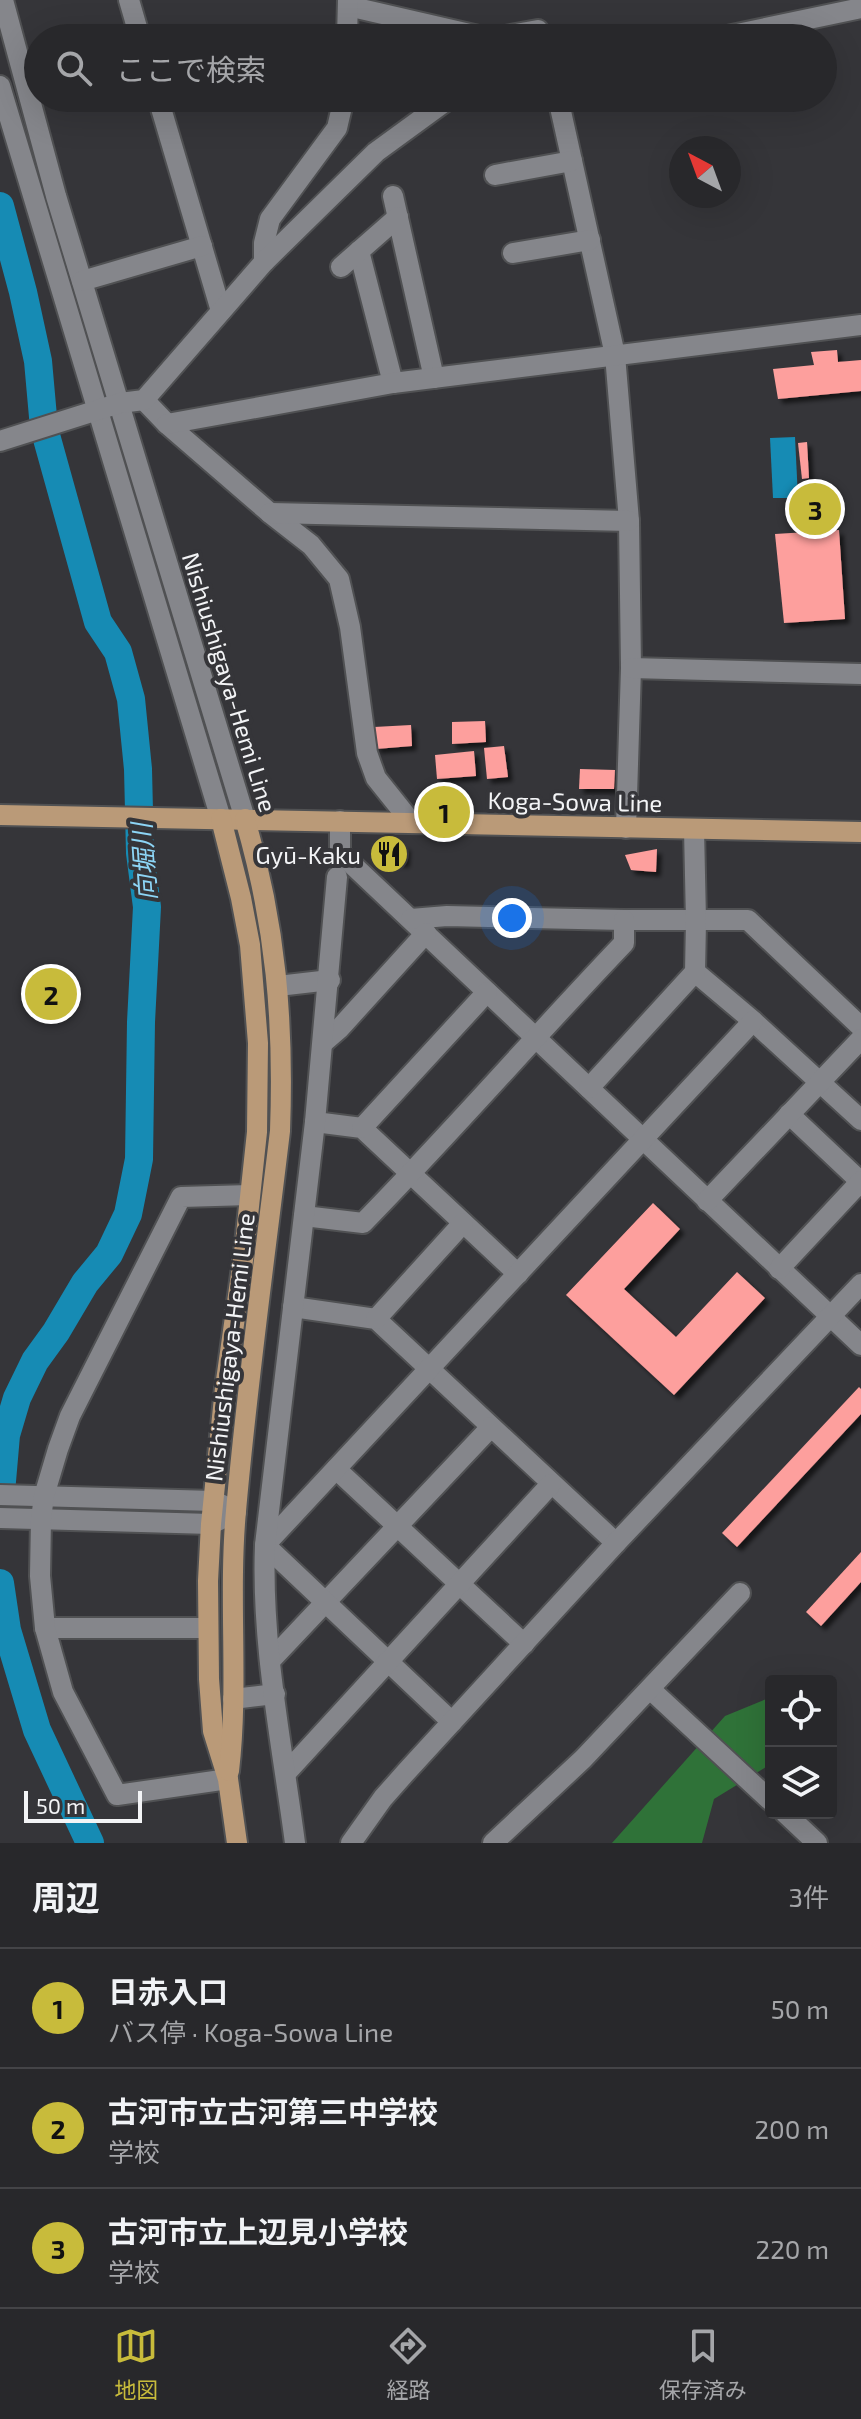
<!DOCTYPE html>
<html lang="ja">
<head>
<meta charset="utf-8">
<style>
  :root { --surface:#28282b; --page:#343437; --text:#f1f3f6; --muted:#a5a6a9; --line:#444447; --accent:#c8bb3b }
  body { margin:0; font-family:"Exo 2","Noto Sans JP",sans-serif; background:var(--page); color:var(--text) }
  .controls { position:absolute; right:24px; bottom:24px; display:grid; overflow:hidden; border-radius:8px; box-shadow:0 8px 32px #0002 }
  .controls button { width:72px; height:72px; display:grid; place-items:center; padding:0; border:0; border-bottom:2px solid var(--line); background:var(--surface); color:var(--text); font:40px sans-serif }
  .compass { position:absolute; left:669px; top:136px; width:72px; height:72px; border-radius:50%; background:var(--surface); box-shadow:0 8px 32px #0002; rotate:319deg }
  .scale { position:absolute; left:24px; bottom:20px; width:118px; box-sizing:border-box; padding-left:8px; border:4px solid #f3f4f6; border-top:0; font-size:22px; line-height:28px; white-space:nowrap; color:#f3f4f6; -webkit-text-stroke:6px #353539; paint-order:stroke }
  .you { position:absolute; left:512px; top:918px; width:28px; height:28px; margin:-20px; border:6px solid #fff; border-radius:50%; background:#1a73e8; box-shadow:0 0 0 12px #1a73e833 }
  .badge { display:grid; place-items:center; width:52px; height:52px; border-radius:50%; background:var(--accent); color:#111; font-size:26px; font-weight:700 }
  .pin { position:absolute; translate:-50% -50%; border:4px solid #fff; box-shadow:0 2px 8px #0006 }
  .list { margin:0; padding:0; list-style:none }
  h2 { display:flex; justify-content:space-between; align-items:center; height:104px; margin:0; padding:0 32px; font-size:34px }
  h2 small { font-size:26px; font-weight:400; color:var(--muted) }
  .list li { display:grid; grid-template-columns:52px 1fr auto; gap:24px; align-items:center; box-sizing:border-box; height:120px; padding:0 32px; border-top:2px solid var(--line) }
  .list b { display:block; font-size:30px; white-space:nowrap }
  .list p { margin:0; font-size:26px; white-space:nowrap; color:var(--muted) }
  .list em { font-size:26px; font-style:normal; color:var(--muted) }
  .icon { flex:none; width:44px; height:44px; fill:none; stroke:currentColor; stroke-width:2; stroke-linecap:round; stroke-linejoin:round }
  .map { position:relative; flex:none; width:861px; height:1843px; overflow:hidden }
  .search { position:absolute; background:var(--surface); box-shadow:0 8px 32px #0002; left:24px; right:24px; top:24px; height:88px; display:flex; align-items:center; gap:20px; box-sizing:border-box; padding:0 28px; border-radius:44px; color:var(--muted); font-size:30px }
  .sheet { height:464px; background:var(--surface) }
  nav { display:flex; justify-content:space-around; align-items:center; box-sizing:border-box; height:112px; border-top:2px solid var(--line); background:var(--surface); font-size:22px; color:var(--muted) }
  nav a { display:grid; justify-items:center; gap:4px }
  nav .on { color:var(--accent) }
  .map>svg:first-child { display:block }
  .forest { fill:#2f7238 }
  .water { fill:#168bb4 }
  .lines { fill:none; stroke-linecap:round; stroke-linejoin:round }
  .river { stroke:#168bb4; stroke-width:28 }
  .building { fill:#fd9f9d; filter:url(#shadow) }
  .minor-casing { stroke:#505153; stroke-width:24 }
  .major-casing { stroke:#505153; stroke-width:24 }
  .minor { stroke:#85868b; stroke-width:20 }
  .major { stroke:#ba9a78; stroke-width:20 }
  .labels { text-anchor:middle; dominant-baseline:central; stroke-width:8; stroke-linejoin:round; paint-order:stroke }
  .street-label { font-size:24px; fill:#f3f4f6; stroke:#353539 }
  .poi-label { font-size:24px; fill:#f3f4f6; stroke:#353539; text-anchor:end }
  .water-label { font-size:26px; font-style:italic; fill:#8dd5f6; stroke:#353539 }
</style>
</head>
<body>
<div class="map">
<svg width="861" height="1843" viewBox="0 0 861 1843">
  <defs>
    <filter id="shadow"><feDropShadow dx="4.5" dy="4.5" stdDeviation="2" flood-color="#0009"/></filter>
  </defs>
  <rect width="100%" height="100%" fill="#353539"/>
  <!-- forest -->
  <path class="forest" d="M 771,1697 L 771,1764 L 714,1799 L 702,1843 L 612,1843 L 725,1716 Z"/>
  <!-- water -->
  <path class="water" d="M 795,437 L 798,498 L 773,498 L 770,438 Z"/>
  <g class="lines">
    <!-- river -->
    <g class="river">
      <path d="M 0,206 L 23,292 L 38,361 L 44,428 L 98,622 L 118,652 L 131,699 L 138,769 L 140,853 L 147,907 L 141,1022 L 139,1159 L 128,1214 L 109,1254 L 85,1283 L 56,1332 L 35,1361 L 17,1398 L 6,1435 L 0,1504"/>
      <path d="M 0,1583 L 7,1630 L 37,1730 L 90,1843"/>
    </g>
  </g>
  <!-- building -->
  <g class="building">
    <path d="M 837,350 L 838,362 L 861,360 L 861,391 L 778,399 L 773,369 L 814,365 L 811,352 Z"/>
    <path d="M 807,442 L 809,478 L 802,479 L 798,443 Z"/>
    <path d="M 839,530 L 845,619 L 784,623 L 775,534 Z"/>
    <path d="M 485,721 L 486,742 L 452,744 L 452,722 Z"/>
    <path d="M 411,725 L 412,746 L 376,749 L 374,727 Z"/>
    <path d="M 504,746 L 508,777 L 487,779 L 484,748 Z"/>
    <path d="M 474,751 L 476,776 L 437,779 L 435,755 Z"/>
    <path d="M 580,769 L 615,770 L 614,789 L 579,789 Z"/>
    <path d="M 373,844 L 406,846 L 405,863 L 372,861 Z"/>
    <path d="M 657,849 L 656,872 L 631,870 L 625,855 Z"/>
    <path d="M 653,1203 L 680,1229 L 624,1289 L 676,1337 L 737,1272 L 765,1298 L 674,1395 L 566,1295 Z"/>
    <path d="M 859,1387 L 861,1389 L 861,1414 L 737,1547 L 722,1533 Z"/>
    <path d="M 861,1552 L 861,1582 L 821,1626 L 806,1612 Z"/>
  </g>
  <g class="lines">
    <!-- minor casing -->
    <g class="minor-casing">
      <g id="minor">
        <path d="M 3,0 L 56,196 L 245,819"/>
        <path d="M 129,0 L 140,38"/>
        <path d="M 348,6 L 487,38"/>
        <path d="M 347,38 L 348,0"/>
        <path d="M 494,38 L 538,30 L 538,38"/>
        <path d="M 718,38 L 861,8"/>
        <path d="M 0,86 L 221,819"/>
        <path d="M 158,98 L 221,311"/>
        <path d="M 558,98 L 615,355 L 629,521 L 631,668 L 626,828"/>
        <path d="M 495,175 L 572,161"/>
        <path d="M 393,196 L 434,378"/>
        <path d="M 359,251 L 393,383"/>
        <path d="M 513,253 L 590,240"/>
        <path d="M 264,262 L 264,243 L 270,219 L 337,128 L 344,98"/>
        <path d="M 341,267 L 398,217"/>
        <path d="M 82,281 L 202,246"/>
        <path d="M 144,400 L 167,424 L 270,513 L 311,545 L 339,579 L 350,627 L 367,753 L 376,778 L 412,823"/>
        <path d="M 167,424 L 393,383 L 861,325"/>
        <path d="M 0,441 L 120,403 L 144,400 L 264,262 L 376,152 L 450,98"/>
        <path d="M 270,513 L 629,521"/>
        <path d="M 631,668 L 861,674"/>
        <path d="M 340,821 L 340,853 L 861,1345"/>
        <path d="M 411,919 L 447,916 L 624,920 L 748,920 L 861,1027"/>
        <path d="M 695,972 L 753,1021 L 861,1120"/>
        <path d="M 278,986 L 330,980"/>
        <path d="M 324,1042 L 339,1029 L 426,933"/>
        <path d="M 589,1088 L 695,972 L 696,921 L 694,829"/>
        <path d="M 789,1114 L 861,1182"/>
        <path d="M 315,1122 L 362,1128 L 518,1274"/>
        <path d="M 362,1128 L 487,992"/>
        <path d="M 707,1201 L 861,1039"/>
        <path d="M 304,1216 L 363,1223 C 452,1132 536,1035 624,943 L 624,920"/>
        <path d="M 779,1269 L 861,1181"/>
        <path d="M 293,1307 L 376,1319 L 616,1543"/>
        <path d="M 376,1319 L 463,1223"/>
        <path d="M 336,1469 L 524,1644"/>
        <path d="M 0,1495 L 214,1501 L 229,1508"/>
        <path d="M 0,1518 L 211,1524 L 236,1512"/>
        <path d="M 45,1628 L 208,1628"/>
        <path d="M 270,1661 L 491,1427"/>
        <path d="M 650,1689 L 771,1801"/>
        <path d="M 233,1699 L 275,1694"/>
        <path d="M 452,1722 L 265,1545 L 753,1021"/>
        <path d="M 286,1773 L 551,1484"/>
        <path d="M 228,1779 L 117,1795 L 63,1692 L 45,1628 L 40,1576 L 41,1519 L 44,1496 L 58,1449 L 70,1416 L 181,1197 L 250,1195"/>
        <path d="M 785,1813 L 817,1843"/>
        <path d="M 295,1843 C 282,1744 261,1644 265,1545 L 315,1122 L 337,877"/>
        <path d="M 351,1843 L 383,1798 L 407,1771 L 616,1543 L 861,1284"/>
        <path d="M 493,1843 L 583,1759 L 740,1593"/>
      </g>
    </g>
    <!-- major casing -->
    <g class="major-casing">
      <g id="major">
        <path d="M 0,815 L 861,832"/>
        <path d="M 221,819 L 241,898 L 250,945 L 258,1043 L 257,1132 L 244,1253 L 225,1388 L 211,1524 L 208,1581 L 209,1679 L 213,1731 L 228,1779 L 237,1843"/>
        <path d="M 229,1771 C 239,1685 228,1597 236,1511 C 247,1384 265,1257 280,1131 C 284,1021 276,926 245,819"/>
      </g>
    </g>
    <!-- minor -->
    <use href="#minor" class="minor"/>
    <!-- major -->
    <use href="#major" class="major"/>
  </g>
  <!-- icons -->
  <defs>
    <g id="restaurant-disc" transform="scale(2)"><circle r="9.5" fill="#c8bb3b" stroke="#353539"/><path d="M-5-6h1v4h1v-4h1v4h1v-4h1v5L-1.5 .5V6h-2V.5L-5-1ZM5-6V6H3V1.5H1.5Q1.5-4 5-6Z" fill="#111"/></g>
  </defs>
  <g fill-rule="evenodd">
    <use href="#restaurant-disc" x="389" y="854"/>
  </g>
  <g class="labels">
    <!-- street labels -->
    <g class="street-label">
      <text transform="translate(230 682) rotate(73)">Nishiushigaya-Hemi Line</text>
      <text transform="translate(575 801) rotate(1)">Koga-Sowa Line</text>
      <text transform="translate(229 1347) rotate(-83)">Nishiushigaya-Hemi Line</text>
    </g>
    <!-- poi labels -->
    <g class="poi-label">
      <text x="361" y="854">Gyū-Kaku</text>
    </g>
    <!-- water labels -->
    <g class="water-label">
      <text transform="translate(143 862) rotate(-94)">向堀川</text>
    </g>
  </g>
</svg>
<div class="controls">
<button><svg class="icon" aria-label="locate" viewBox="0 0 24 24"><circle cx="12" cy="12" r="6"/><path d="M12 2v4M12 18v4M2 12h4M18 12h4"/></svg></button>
<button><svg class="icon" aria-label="layers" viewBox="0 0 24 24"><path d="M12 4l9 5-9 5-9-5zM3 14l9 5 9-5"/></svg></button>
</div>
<svg class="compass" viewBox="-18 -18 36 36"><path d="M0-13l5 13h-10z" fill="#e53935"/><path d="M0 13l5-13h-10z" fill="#a5a6a9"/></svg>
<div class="scale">50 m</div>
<div class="you"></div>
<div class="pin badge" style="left:444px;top:812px">1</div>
<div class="pin badge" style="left:51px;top:994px">2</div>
<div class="pin badge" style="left:815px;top:509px">3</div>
<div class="search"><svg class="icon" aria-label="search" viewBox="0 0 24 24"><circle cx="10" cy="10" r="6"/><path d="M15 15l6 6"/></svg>ここで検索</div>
</div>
<section class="sheet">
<h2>周辺<small>3件</small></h2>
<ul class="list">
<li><span class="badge">1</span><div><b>日赤入口</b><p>バス停 · Koga-Sowa Line</p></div><em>50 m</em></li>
<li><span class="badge">2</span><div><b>古河市立古河第三中学校</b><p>学校</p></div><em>200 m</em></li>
<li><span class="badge">3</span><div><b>古河市立上辺見小学校</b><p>学校</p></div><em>220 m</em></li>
</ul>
</section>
<nav>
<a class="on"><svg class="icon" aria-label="map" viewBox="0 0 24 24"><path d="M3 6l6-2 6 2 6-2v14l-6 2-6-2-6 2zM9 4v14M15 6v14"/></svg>地図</a>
<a><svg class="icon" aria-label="directions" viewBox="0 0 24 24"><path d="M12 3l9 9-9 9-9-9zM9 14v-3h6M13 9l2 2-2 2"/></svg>経路</a>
<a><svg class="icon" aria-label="saved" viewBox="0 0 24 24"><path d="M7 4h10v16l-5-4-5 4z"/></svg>保存済み</a>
</nav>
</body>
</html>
